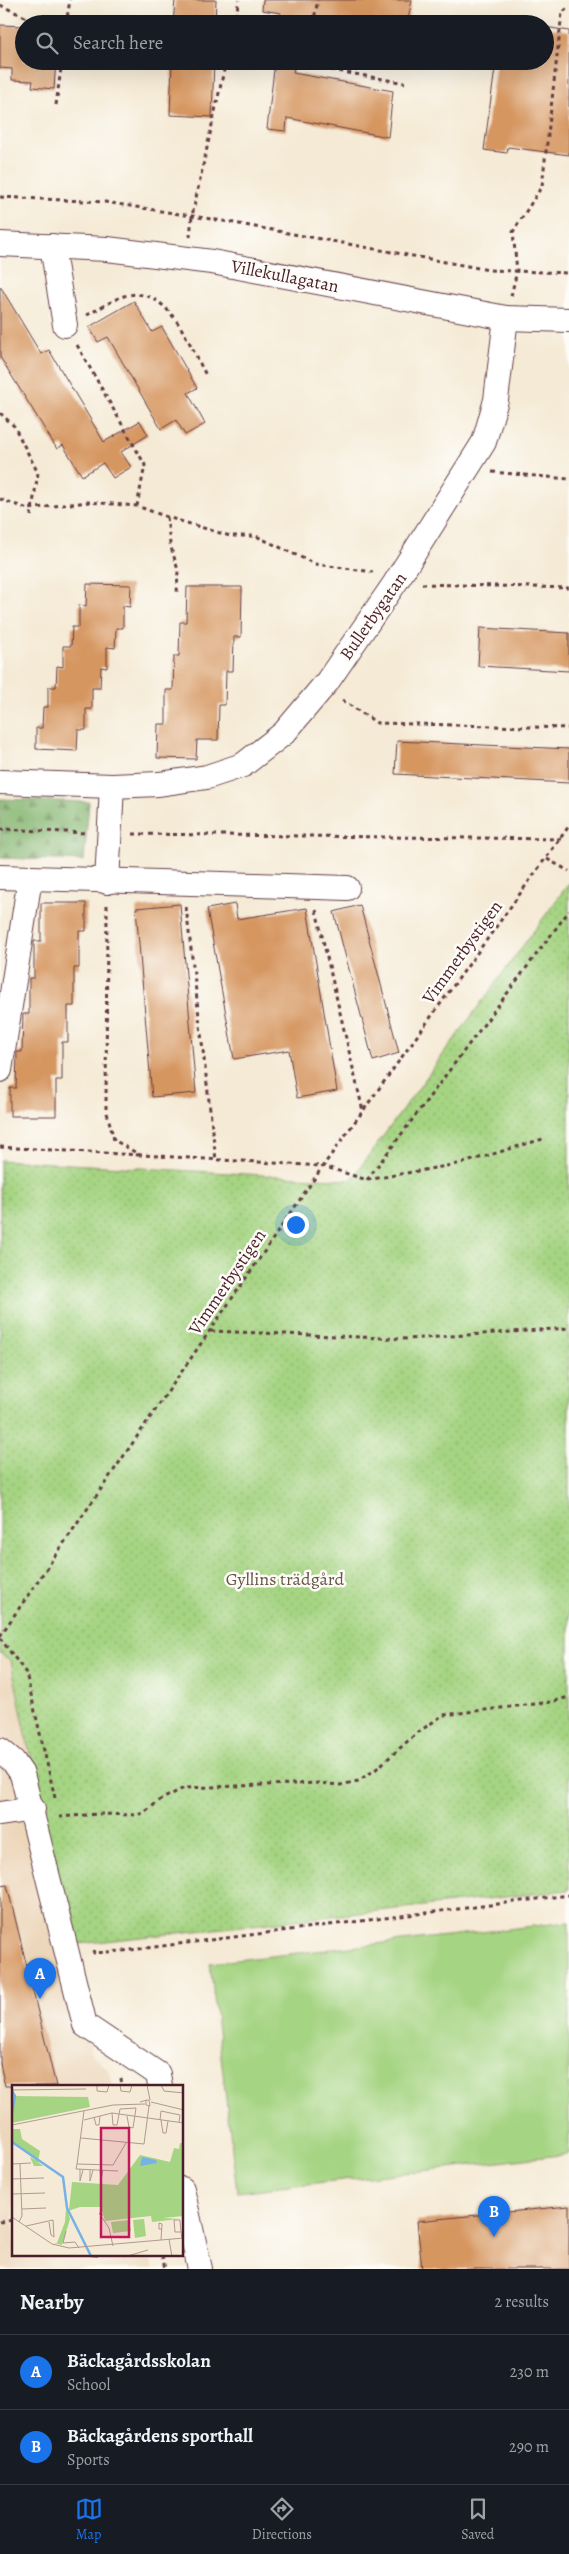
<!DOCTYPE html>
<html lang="en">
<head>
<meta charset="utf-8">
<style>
  :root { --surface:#171b24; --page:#20242c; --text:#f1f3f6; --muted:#9ea1a6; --line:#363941; --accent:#1a73e8 }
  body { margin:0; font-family:Alegreya,serif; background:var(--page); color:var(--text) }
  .you { position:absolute; left:295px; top:1224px; width:18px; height:18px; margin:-12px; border:4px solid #fff; border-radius:50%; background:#1a73e8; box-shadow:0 0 0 8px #1a73e833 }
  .badge { display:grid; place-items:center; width:32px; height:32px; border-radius:50%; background:var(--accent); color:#fff; font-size:16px; font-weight:700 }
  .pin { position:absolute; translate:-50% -41px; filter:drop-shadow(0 1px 2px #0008) }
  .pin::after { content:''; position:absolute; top:26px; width:18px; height:15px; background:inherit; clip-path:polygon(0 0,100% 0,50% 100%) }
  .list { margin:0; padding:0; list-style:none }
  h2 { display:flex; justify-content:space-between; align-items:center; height:65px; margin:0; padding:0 20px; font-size:21px }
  h2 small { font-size:16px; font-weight:400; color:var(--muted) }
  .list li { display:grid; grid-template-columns:32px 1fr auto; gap:15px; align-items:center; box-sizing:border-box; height:75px; padding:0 20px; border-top:1px solid var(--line) }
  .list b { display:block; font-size:19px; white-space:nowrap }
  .list p { margin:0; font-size:16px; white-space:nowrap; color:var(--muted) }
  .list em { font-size:16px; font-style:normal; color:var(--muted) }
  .icon { flex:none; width:28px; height:28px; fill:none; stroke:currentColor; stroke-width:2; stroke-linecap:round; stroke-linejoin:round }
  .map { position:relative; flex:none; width:569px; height:2269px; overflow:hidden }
  .search { position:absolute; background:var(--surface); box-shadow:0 5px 20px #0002; left:15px; right:15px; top:15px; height:55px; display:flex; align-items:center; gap:12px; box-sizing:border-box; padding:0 18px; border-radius:28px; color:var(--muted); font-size:19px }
  .sheet { height:215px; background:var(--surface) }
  nav { display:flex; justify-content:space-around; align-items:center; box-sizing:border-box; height:70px; border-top:1px solid var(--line); background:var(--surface); font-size:14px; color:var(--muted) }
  nav a { display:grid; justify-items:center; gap:2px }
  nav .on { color:var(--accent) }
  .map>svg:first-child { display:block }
  .built { fill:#edd7bb }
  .grass { fill:url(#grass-dots); stroke:#787a56 }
  .forest { fill:url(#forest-firs); stroke:#676a4e }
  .garden { fill:#a5d482; stroke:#787a56 }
  .building { fill:#d69661 }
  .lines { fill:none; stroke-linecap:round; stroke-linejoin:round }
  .minor-casing { stroke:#643d44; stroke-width:26 }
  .path { stroke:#643d44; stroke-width:3; stroke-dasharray:4 4; stroke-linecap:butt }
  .minor { stroke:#fff; stroke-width:24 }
  .labels { text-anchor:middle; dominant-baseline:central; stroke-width:5; stroke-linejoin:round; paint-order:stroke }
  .street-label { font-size:18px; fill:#4a1f2b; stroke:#fdfcf7 }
  .park-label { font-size:18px; fill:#655545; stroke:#fdfcf7 }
  .inset-river { fill:none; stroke:#75b2e7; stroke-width:2.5 }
  .inset-road { fill:none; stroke:#b19991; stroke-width:1 }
  .view { fill:#c2185b; fill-opacity:0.15; stroke:#c2185b; stroke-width:2.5 }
  .inset-edge { fill:none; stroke:#4a1f2b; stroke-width:2.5 }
</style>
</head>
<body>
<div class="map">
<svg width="569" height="2269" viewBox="0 0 569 2269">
  <defs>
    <pattern id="grass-dots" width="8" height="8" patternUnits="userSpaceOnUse" patternTransform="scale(1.25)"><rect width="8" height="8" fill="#a5d482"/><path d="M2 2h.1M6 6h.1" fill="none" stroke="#90b670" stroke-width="1.8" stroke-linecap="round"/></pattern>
    <pattern id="forest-firs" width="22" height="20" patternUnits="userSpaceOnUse" patternTransform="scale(1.25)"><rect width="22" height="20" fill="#84b670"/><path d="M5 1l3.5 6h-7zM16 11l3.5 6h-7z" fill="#6e935c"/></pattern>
  </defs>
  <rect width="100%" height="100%" fill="#fdfcf7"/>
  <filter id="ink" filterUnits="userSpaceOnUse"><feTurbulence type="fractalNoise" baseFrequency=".02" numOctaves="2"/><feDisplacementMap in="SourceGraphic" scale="10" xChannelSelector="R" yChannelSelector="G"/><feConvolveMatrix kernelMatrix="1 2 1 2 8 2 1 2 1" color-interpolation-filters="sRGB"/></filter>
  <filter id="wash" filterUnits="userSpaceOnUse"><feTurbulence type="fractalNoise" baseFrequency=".0096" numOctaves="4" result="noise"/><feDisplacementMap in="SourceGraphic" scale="20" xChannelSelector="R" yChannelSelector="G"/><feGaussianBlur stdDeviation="1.12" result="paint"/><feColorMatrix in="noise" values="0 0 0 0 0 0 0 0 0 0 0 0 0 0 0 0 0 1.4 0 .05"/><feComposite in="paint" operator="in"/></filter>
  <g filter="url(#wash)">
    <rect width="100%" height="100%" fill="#f5ead5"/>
    <!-- built -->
    <path class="built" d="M 0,1653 L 11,1661 L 91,2053 L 108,2069 L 112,2086 L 14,2086 L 14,2255 L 150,2255 L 153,2269 L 0,2269 Z"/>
    <!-- grass -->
    <path class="grass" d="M 569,883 L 569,1890 L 69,1945 L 11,1661 L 0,1653 L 0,1160 L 351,1180 Z"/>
    <!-- forest -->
    <path class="forest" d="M 0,799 L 89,802 L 84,861 L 0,858 Z"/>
    <!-- garden -->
    <path class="garden" d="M 569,1922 L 569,2154 L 237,2192 L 210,1963 Z"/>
    <g id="blocks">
      <!-- building -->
      <g class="building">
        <path d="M 175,0 L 216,0 L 215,24 L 173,24 Z"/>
        <path d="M 263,0 L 412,0 L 407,24 L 337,24 L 300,17 L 299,24 L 280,24 L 281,13 L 262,10 Z"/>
        <path d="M 0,25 L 24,26 L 24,61 L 56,61 L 54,89 L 32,87 L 33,81 L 12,80 L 12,69 L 0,68 Z"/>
        <path d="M 545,27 L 569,31 L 569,155 L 508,147 L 507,153 L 484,150 L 496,61 L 545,61 Z"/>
        <path d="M 172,61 L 214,61 L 212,117 L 170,115 Z"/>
        <path d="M 275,61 L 295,61 L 293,73 L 393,91 L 388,137 L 287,118 L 286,131 L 267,129 Z"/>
        <path d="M 0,286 L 41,354 L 49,350 L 104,442 L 140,421 L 148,435 L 121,452 L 131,467 L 113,478 L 103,463 L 82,476 L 63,445 L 57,449 L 0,357 Z"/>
        <path d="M 134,301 L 152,332 L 162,327 L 197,388 L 188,393 L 205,424 L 185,435 L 176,420 L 161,429 L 108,337 L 98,342 L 89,327 Z"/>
        <path d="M 87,584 L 131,585 L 130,607 L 123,606 L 123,628 L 116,628 L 115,648 L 107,647 L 107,668 L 101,667 L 100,688 L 92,688 L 92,709 L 86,709 L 86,730 L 78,730 L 77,751 L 36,749 L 36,728 L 42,728 L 43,707 L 48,707 L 48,687 L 56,687 L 57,666 L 63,667 L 63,646 L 71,646 L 72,627 L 79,627 L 79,605 L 86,606 Z"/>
        <path d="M 187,587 L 242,587 L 241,637 L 234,637 L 233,671 L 226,671 L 225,705 L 219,705 L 218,740 L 197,740 L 196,759 L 157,758 L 158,724 L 166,724 L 166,690 L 173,690 L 174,656 L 179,656 L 180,622 L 186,622 Z"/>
        <path d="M 480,628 L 569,633 L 569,671 L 478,666 Z"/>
        <path d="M 397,741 L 569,749 L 569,783 L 395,774 Z"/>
        <path d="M 41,903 L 86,903 L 86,931 L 79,931 L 79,968 L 74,968 L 74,1006 L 68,1006 L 68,1042 L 62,1042 L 62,1080 L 56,1080 L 56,1116 L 10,1116 L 10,1088 L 16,1088 L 17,1052 L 22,1052 L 23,1014 L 29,1014 L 29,978 L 34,978 L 34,941 L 41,941 Z"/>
        <path d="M 180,904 L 196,1093 L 152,1097 L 136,908 Z"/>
        <path d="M 235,904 L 237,919 L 307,908 L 337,1091 L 297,1098 L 289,1050 L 234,1059 L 207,909 Z"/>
        <path d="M 360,905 L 399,1053 L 373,1061 L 334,912 Z"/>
        <path d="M 7,1885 L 56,2086 L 5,2086 L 0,2064 L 0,1886 Z"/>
        <path d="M 569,2206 L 569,2269 L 422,2269 L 417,2221 Z"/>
      </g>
    </g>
  </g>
  <g filter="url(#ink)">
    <use href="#blocks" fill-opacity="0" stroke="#643d44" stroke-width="1"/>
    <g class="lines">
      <!-- minor casing -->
      <g class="minor-casing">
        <g id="minor">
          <path d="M 0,244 L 107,249 L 212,262 L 506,318 L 569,320"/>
          <path d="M 52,246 L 65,325"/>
          <path d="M 0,782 L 112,786 L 159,784 L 207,777 L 243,765 L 284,733 L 327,682 L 395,583 L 484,442 L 496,400 L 506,318"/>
          <path d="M 0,877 L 347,888"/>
          <path d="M 107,882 L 112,786"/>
          <path d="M 0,1070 L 30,878"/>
          <path d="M 0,1750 L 13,1761 L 22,1774 L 85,2025 L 158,2074 L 160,2086"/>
          <path d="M 0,1814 L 33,1809"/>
          <path d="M 182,2189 L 200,2269"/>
        </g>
      </g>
      <!-- path -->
      <g class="path">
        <path d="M 0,5 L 40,24"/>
        <path d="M 66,24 L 70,0"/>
        <path d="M 234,24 L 239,0"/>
        <path d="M 313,24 L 318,0"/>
        <path d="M 305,61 L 304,65 L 405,83"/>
        <path d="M 56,105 L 62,61"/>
        <path d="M 0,197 L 105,202 L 223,221 L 489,270 L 569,273"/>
        <path d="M 190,237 L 192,216 L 226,61"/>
        <path d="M 511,296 L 517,271 L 513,232 L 542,186 L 562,13 L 569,7"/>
        <path d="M 87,315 C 99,309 112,300 124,296 C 169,283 190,347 207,377"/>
        <path d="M 77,345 L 145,465 L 137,506"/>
        <path d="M 0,413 L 14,426 L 38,473 L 31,516"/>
        <path d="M 492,472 L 569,479"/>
        <path d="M 0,499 L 28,509 L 88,502 L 137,506 L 167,517 L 230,536 L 256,536 L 315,564 L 373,572"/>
        <path d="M 167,517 L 170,544 L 178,570 L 177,595"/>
        <path d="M 422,584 L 569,588"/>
        <path d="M 342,700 L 377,723 L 569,728"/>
        <path d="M 0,829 L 87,833"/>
        <path d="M 133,834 L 561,839"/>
        <path d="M 547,859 L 569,871"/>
        <path d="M 107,905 L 106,1109 L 114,1140 L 140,1155 L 323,1166 L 367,1180 L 463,1163 L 546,1138"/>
        <path d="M 186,907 L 216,1160"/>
        <path d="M 316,910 L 363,1111"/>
        <path d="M 0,1147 L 139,1155"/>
        <path d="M 367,1180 L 569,911"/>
        <path d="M 211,1331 L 408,1339 L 569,1328"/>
        <path d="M 0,1636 L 323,1166 L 569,826"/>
        <path d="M 0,1638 L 26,1673 L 55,1798"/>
        <path d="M 59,1817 L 99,1814 L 136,1815 L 144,1813 L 160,1800 L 184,1788 L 319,1783 L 340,1785 L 358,1781 L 375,1770 L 417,1733 L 443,1715 L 551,1702 L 569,1697"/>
        <path d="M 93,1950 L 94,1953 L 122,1951 L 569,1895"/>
        <path d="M 121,2078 L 122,2086"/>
        <path d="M 0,2222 L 14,2220"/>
        <path d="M 162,2255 L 165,2269"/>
      </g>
      <!-- minor -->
      <use href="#minor" class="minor"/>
    </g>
  </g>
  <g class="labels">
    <!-- street labels -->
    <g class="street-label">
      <text transform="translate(285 276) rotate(11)">Villekullagatan</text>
      <text transform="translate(373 616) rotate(-55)">Bullerbygatan</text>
      <text transform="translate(462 952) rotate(-54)">Vimmerbystigen</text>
      <text transform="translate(227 1282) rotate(-56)">Vimmerbystigen</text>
    </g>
    <!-- park labels -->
    <g class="park-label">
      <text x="285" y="1579">Gyllins trädgård</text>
    </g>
  </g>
  <!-- overview -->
  <g transform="translate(12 2085)">
    <rect width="171" height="171" fill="#f5ead5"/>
    <path d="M 0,11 L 76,12 L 78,22 L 0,38 ZM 0,44 L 8,44 L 10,54 L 28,66 L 26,77 L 31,81 L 22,81 L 18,72 L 25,76 L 0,57 ZM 168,58 L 171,58 L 171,131 L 151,133 L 167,134 L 140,137 L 139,131 L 93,136 L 89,122 L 68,122 L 56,126 L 58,134 L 50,160 L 42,158 L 45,158 L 53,137 L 54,124 L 57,125 L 60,97 L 106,100 L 128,70 L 158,77 L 162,63 L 167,64 Z" fill="#a5d482"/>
    <path d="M 132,134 L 134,151 L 123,153 L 121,135 ZM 117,135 L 119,146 L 101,148 L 99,137 Z" fill="#a5d482"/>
    <path d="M 130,72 L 144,75 L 145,78 L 128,81 Z" fill="#75b2e7"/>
    <path class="inset-river" d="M 0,6 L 3,11 L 0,28M 0,57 L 51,92 L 55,123 L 79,171 L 86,172"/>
    <path class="inset-road" d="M 85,0 L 85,6 L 95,7 L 97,0M 108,0 L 109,6 L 118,7 L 120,0M 135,0 L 138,15M 149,0 L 152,6 L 172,8M 0,5 L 74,4M 128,17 L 135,15 L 137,15 L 138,21 L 134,20 L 134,15M 139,17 L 172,25M 72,26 L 65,79 L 101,80 L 114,58M 100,28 L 101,40 L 105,40 L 108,24 L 124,23 L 121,43 L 117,42 L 115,31M 82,32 L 84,40 L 87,40 L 88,31M 72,35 L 100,28 L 172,38M 148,35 L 149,26 L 168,30 L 167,37M 149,35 L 151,48 L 154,48 L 156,36M 0,40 L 101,20 L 133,19M 69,53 L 132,59 L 137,21M 0,79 L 19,78M 65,79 L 64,84 L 106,86M 68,84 L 68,96 L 71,85M 78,85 L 78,96 L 81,85M 88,85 L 89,95 L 91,85M 0,94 L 32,93M 0,109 L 33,108M 10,124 L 34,123M 91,130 L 87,128 L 97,143 L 101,161M 0,132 L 40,159 L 57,163 L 172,153M 7,137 L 10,131 L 8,79M 37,137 L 39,150 L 42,152M 14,141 L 41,135 L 42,152M 54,146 L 51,158 L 63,157 L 67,163M 169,147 L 163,147 L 162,135 L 168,135 L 168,136 L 169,147 L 170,153M 157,154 L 160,172M 149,155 L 150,139 L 147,138 L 147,144 L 150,144M 112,172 L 136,165"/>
    <path class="view" d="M 89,43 L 117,43 L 117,152 L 89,152 Z"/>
    <rect width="171" height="171" class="inset-edge"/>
  </g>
</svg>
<div class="you"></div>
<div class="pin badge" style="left:40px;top:1999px">A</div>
<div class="pin badge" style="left:494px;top:2237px">B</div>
<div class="search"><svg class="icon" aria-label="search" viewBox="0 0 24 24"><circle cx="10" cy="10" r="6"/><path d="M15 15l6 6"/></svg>Search here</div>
</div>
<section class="sheet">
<h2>Nearby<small>2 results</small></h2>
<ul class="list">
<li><span class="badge">A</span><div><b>Bäckagårdsskolan</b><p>School</p></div><em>230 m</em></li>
<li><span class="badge">B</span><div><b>Bäckagårdens sporthall</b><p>Sports</p></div><em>290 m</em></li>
</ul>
</section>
<nav>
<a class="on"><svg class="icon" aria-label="map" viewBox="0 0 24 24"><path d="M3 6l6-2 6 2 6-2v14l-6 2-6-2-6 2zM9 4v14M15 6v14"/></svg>Map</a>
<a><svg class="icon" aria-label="directions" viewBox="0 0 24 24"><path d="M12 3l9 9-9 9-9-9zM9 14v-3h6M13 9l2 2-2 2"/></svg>Directions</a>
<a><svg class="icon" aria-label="saved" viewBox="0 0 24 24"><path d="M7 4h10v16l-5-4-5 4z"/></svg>Saved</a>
</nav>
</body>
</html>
